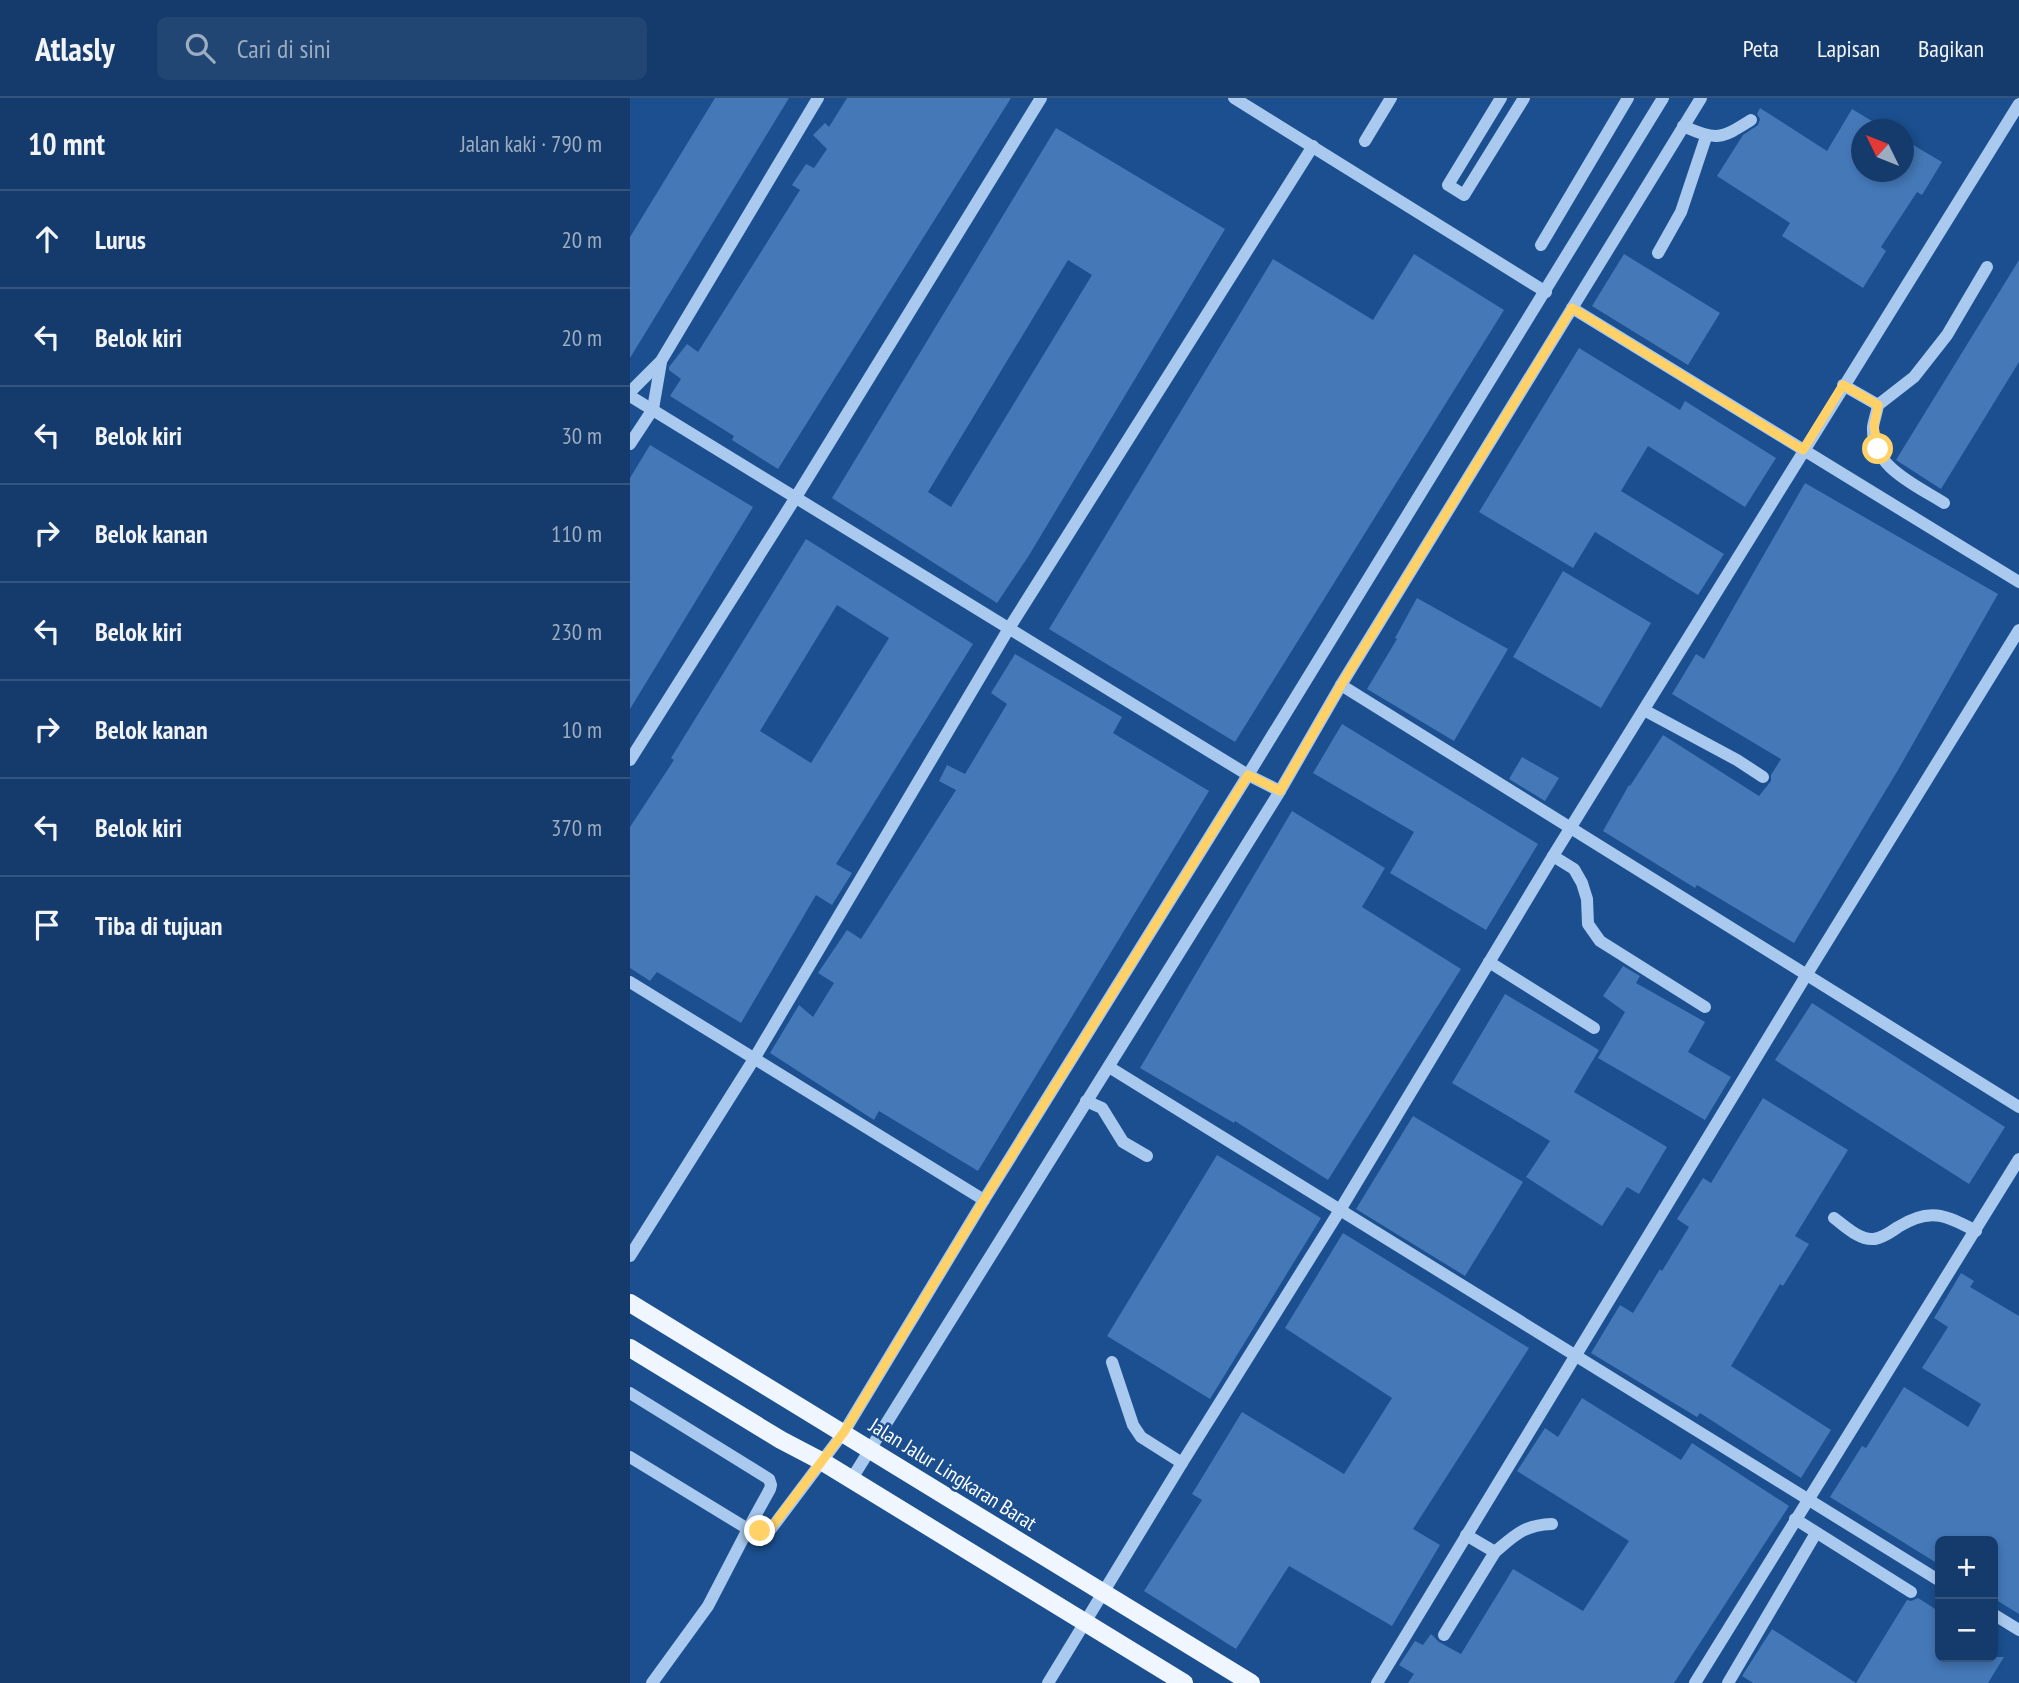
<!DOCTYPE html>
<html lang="id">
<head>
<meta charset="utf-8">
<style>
  :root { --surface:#143b6b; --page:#214673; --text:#f1f3f6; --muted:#9dadc1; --line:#33557e }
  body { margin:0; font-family:"PT Sans Narrow",sans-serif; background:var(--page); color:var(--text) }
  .controls { position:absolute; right:21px; bottom:21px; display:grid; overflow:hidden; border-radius:10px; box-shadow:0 4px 10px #0003 }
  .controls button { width:63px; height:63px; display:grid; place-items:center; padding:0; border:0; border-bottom:2px solid var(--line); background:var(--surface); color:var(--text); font:35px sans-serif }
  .compass { position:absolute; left:1221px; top:21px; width:63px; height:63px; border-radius:50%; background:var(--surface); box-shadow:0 4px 10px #0003; rotate:313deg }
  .stop { position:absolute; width:21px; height:21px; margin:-16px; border:5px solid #ffd166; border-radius:50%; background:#fff }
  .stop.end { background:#ffd166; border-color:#fff; box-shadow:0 2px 7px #0008 }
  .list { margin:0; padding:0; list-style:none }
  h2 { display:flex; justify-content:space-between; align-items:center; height:91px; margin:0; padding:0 28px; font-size:30px }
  h2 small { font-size:23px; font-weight:400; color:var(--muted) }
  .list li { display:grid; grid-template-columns:46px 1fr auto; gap:21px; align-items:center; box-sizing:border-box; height:98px; padding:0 28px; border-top:2px solid var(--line) }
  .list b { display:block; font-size:26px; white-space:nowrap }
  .list em { font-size:23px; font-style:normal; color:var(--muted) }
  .icon { flex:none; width:38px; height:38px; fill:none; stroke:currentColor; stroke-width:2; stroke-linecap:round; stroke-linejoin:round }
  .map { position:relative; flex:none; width:1389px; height:1585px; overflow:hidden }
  header { display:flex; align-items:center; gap:42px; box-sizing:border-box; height:98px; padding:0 35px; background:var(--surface); border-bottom:2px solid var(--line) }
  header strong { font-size:33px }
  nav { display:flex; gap:38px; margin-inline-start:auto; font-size:24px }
  .search { width:490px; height:63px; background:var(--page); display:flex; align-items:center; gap:18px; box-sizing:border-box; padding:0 24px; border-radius:10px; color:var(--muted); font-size:26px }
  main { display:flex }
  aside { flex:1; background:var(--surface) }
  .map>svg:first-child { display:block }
  .building { fill:#4478b7; fill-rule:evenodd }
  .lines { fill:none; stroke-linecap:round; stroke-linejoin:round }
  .minor { stroke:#a9c9ee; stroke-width:12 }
  .major { stroke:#f0f6ff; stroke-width:18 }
  .route { stroke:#ffd166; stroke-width:9 }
  .labels { text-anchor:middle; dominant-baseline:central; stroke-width:5; stroke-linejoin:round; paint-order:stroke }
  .street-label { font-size:21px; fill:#fff; stroke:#1b4f8f }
</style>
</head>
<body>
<header>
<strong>Atlasly</strong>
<div class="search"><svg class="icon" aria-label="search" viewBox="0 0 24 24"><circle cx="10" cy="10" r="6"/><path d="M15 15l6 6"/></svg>Cari di sini</div>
<nav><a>Peta</a><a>Lapisan</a><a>Bagikan</a></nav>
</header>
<main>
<aside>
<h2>10 mnt<small>Jalan kaki · 790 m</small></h2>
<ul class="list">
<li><svg class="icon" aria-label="ahead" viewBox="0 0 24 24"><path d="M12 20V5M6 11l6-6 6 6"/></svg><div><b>Lurus</b></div><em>20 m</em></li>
<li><svg class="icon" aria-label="left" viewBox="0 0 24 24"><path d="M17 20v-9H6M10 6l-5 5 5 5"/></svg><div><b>Belok kiri</b></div><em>20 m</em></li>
<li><svg class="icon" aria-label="left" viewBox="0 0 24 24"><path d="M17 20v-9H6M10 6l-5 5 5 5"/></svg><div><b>Belok kiri</b></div><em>30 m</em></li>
<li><svg class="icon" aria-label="right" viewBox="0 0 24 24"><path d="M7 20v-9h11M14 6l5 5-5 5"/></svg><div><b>Belok kanan</b></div><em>110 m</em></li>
<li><svg class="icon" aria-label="left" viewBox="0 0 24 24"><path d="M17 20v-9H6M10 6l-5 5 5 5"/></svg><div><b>Belok kiri</b></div><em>230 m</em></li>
<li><svg class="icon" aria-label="right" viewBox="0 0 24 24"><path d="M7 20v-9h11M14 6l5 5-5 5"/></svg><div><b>Belok kanan</b></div><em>10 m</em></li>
<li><svg class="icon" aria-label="left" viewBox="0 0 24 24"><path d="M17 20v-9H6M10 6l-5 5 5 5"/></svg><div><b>Belok kiri</b></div><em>370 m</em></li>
<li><svg class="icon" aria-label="arrive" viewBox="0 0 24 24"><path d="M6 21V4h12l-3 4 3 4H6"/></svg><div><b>Tiba di tujuan</b></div></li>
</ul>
</aside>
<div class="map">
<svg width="1389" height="1585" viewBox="0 0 1389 1585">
  <rect width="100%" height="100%" fill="#1b4f8f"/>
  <!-- building -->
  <g class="building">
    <path d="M 85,0 L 159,0 L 0,260 L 0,139 Z"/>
    <path d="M 217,0 L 381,0 L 148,371 L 102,342 L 104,338 L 40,298 L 51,281 L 39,272 L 39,269 L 57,246 L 68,254 L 170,92 L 162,87 L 176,66 L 184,70 L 197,51 L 183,37 L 195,25 L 199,29 Z"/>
    <path d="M 1130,10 L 1197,53 L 1222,11 L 1257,32 L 1231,32 L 1231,74 L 1273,74 L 1273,41 L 1312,64 L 1292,97 L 1287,94 L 1251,149 L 1256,153 L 1233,190 L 1152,138 L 1160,125 L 1087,78 L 1113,37 L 1128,27 L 1130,21 L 1127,16 Z"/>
    <path d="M 426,30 L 595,131 L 398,459 L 367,505 L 202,400 ZM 438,162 L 462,177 L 321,409 L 298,394 Z"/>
    <path d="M 784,156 L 874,212 L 605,644 L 419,531 L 643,161 L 743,222 Z"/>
    <path d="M 994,156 L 1090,215 L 1058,267 L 962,208 Z"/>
    <path d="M 1389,162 L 1389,264 L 1311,391 L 1266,362 Z"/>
    <path d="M 949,250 L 1050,312 L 1055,303 L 1146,360 L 1115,409 L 1018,348 L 991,393 L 1094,456 L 1068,497 L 965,434 L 943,470 L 849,414 Z"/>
    <path d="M 20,347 L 123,409 L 0,611 L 0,380 Z"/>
    <path d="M 1175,385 L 1368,496 L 1268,672 L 1164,845 L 1067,787 L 1065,790 L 973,733 L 999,687 L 1000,688 L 1033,637 L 1129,698 L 1141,683 L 1141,677 L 1151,661 L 1042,596 L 1066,556 L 1074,561 Z"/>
    <path d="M 176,441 L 343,546 L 206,766 L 222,775 L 202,807 L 186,797 L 111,925 L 27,874 L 20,883 L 0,870 L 0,729 L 44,662 L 41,660 ZM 207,507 L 259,540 L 181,665 L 130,633 Z"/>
    <path d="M 933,473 L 1021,525 L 971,610 L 883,559 Z"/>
    <path d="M 787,500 L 878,551 L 824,643 L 737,591 L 767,541 L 765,540 Z"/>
    <path d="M 385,556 L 492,619 L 483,635 L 579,693 L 348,1073 L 249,1013 L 244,1022 L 140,955 L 169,907 L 183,919 L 204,885 L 188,875 L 217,832 L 231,841 L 326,692 L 309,683 L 317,667 L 335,676 L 377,606 L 361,595 Z"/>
    <path d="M 712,626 L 908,746 L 856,832 L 760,775 L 784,734 L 683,675 Z"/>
    <path d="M 892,659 L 929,680 L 915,703 L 879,681 Z"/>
    <path d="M 662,713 L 755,770 L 732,809 L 831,871 L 698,1082 L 605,1023 L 604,1025 L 510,970 Z"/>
    <path d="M 993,868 L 1010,878 L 1006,885 L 1075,924 L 1058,954 L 1101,979 L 1075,1022 L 968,960 L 995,914 L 973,898 Z"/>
    <path d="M 875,896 L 969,952 L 944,994 L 1037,1049 L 1009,1096 L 997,1089 L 972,1128 L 896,1079 L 920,1043 L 822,985 Z"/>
    <path d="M 1182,905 L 1375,1029 L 1339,1086 L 1145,962 Z"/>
    <path d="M 1133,1000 L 1218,1052 L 1165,1138 L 1179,1146 L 1153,1188 L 1150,1186 L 1101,1268 L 1201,1332 L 1171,1380 L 1070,1315 L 1067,1319 L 961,1255 L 990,1207 L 1003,1215 L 1030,1171 L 1032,1173 L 1059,1129 L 1047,1121 L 1073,1080 L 1081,1085 Z"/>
    <path d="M 783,1018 L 893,1084 L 835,1178 L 726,1111 Z"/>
    <path d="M 587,1057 L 691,1120 L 580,1301 L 477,1238 Z"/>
    <path d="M 713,1135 L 899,1250 L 783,1431 L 810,1447 L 762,1528 L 659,1468 L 606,1551 L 514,1493 L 572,1402 L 562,1396 L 612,1314 L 714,1376 L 762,1300 L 655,1230 Z"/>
    <path d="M 1331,1175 L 1344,1183 L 1340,1189 L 1389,1218 L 1389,1516 L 1363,1500 L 1363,1443 L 1310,1443 L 1310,1467 L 1200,1399 L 1232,1348 L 1236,1350 L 1274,1289 L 1338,1329 L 1351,1306 L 1292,1270 L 1318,1229 L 1304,1220 Z"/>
    <path d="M 952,1300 L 1051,1362 L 1062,1345 L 1159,1408 L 1044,1585 L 778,1585 L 784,1576 L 769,1567 L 785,1543 L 793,1547 L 801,1536 L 809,1544 L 831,1556 L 883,1471 L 953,1513 L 999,1443 L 887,1373 L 915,1330 L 928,1339 Z"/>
    <path d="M 1288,1500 L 1310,1514 L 1310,1559 L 1374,1559 L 1358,1585 L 1123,1585 L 1112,1578 L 1142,1531 L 1226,1585 L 1277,1502 L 1281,1503 Z"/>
  </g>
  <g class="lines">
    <!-- minor -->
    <g class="minor">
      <path d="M 604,0 L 916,194"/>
      <path d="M 871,0 L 818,87 L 834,97 L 894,0"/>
      <path d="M 1053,28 C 1087,43 1091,41 1121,22"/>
      <path d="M 735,43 L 761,0"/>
      <path d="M 911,147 L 998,0"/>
      <path d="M 1028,155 L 1051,114 L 1076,39"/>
      <path d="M 942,210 L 1389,484"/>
      <path d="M 1213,287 L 1248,307 L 1284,279 L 1317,237 L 1357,169"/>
      <path d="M 0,294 L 31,263 L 188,0"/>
      <path d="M 0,298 L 618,677 L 650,693"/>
      <path d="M 1248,307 C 1247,314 1244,322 1243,329 C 1241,369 1286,387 1314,405"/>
      <path d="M 0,346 L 23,311 L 31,264"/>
      <path d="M 711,587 L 1389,1009"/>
      <path d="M 1014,612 L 1107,662 L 1133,679"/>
      <path d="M 0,662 L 166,399 L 411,0"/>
      <path d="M 923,758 L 944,771 L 952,785 L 957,801 L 958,826 L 970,843 L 1075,909"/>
      <path d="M 859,864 L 964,930"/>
      <path d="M 0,884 L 354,1102"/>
      <path d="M 479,969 L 1310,1483"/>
      <path d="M 456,1003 L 472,1010 L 493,1044 L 517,1058"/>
      <path d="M 1204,1120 C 1215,1128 1229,1142 1243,1141 C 1251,1141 1261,1134 1268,1129 C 1300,1109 1315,1117 1346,1133"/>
      <path d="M 0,1158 L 124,961 L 378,532 L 683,48"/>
      <path d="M 482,1264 L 503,1327 L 511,1339 L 552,1365"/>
      <path d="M 0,1295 L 139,1381 L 141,1387 L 140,1391 L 118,1431 L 130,1433 L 141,1431 L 214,1334 L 354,1102 L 618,677 L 1033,0"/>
      <path d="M 0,1359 L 118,1431 L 78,1508 L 22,1585"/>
      <path d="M 221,1382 L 650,693 L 711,587 L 1071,0"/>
      <path d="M 1165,1421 L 1281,1494"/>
      <path d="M 865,1454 C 885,1437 894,1427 922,1426"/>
      <path d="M 1363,1516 L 1389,1532"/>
      <path d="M 814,1537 L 865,1454 L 836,1437"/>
      <path d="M 418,1585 L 552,1365 L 710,1112 L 923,758 L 1389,6"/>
      <path d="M 747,1585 L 1177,876 L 1389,532"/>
      <path d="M 1065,1585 L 1389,1061"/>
      <path d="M 1098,1585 L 1186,1435"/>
    </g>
    <!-- major -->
    <g class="major">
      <path d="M 0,1205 L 621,1585"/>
      <path d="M 0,1250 L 151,1342 L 193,1364 L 554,1585"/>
    </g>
  </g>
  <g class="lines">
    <!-- route -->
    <path class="route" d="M 130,1433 L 141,1430 L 214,1334 L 354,1102 L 618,677 L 650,693 L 711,587 L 942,210 L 1173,352 L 1213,287 L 1248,307 L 1244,328 L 1248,351"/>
  </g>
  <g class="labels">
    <!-- street labels -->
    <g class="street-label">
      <text transform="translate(323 1376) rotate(32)">Jalan Jalur Lingkaran Barat</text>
    </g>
  </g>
</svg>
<div class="controls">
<button>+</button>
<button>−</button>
</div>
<svg class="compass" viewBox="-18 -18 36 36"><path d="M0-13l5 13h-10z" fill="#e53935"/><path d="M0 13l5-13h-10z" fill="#9dadc1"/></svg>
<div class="stop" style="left:1248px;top:351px"></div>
<div class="stop end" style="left:130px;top:1433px"></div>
</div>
</main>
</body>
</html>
